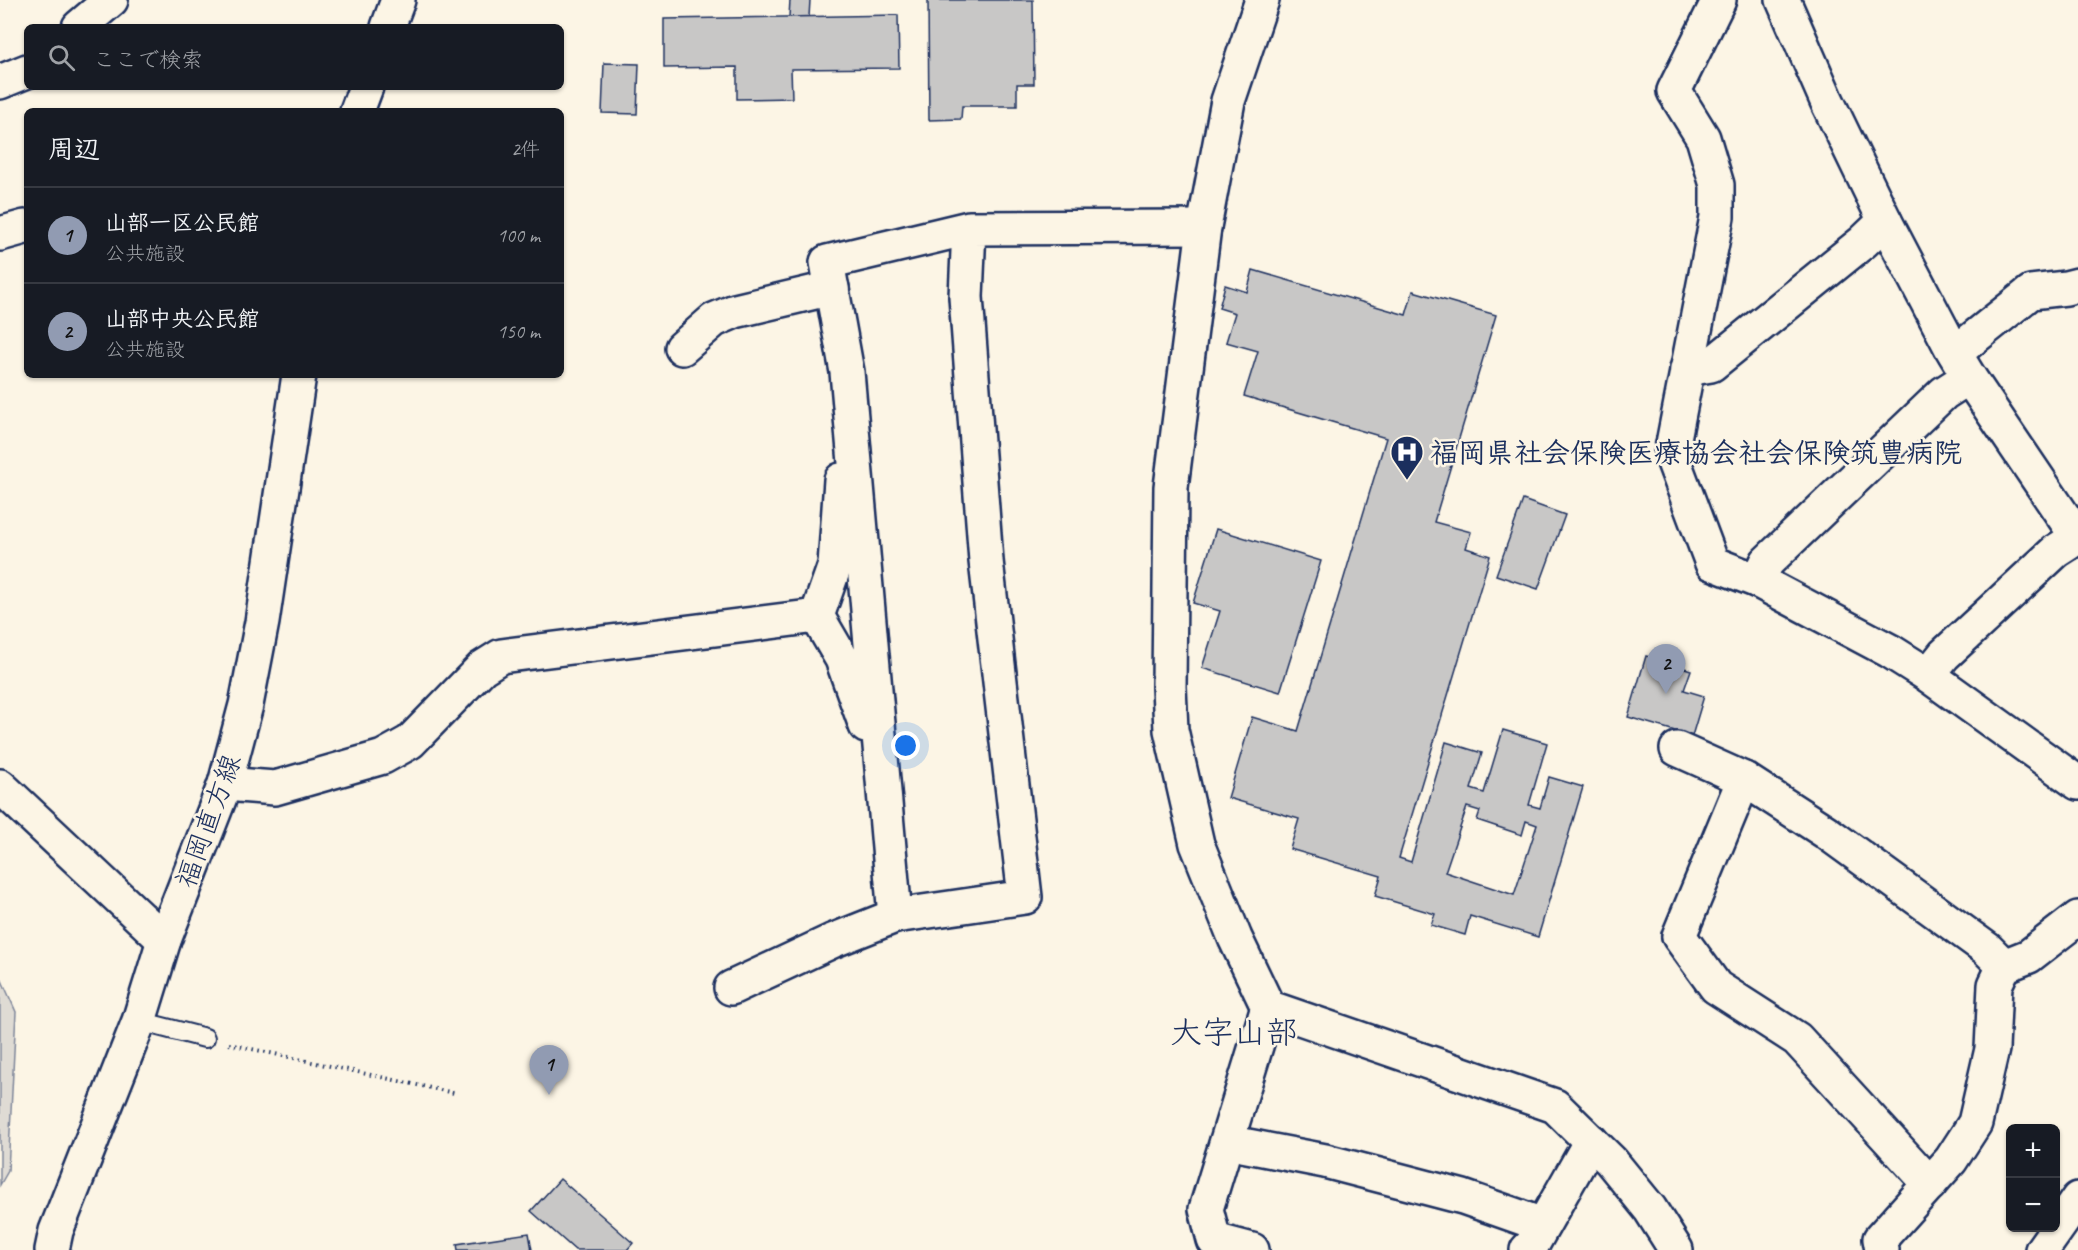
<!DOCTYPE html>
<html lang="ja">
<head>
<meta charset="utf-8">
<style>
  :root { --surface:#171b24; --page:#242831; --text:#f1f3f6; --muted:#9ea1a6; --line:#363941; --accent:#919bb2 }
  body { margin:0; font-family:Caveat,"Klee One",sans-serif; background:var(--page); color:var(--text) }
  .controls { position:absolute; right:18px; bottom:18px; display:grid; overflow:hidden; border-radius:9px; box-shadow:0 2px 4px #0004 }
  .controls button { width:54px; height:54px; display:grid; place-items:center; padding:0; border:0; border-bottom:2px solid var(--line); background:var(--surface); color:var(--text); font:30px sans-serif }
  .you { position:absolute; left:906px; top:746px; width:21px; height:21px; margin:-15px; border:4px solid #fff; border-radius:50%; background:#1a73e8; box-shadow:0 0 0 9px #1a73e833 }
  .badge { display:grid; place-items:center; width:39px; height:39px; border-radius:50%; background:var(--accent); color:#111; font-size:20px; font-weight:700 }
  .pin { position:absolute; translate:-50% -50px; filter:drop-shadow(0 2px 3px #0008) }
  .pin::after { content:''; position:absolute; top:32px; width:21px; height:18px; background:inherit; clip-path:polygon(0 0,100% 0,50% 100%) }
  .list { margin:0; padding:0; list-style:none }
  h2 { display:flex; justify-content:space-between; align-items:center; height:78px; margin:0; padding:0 24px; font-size:26px }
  h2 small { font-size:20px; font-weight:400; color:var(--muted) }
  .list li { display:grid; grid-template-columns:39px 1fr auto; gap:18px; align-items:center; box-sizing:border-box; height:96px; padding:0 24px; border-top:2px solid var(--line) }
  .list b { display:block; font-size:22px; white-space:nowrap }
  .list p { margin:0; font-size:20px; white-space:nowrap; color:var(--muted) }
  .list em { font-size:20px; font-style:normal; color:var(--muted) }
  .icon { flex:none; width:33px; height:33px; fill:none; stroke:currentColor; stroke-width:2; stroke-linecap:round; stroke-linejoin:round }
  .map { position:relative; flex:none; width:2078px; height:1250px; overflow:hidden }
  .search { position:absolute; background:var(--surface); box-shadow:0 2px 4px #0004; left:24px; top:24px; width:540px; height:66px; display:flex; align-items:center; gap:15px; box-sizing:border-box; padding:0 21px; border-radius:9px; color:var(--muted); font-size:22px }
  .panel { position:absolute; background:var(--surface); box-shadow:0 2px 4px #0004; left:24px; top:108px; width:540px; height:270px; border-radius:9px }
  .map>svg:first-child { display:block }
  .green { fill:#dfdbd4; stroke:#7d8599; stroke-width:1.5 }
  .building { fill:#c8c7c6; stroke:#1b2f5e; stroke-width:1.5; fill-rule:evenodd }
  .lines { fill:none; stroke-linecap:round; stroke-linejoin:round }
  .service-casing { stroke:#1b2f5e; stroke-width:22 }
  .minor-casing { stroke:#1b2f5e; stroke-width:38 }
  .primary-casing { stroke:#1b2f5e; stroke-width:38 }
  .path { stroke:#1b2f5e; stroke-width:4; stroke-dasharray:1.5 4.5; stroke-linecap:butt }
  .service { stroke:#fcf5e5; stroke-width:18 }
  .minor { stroke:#fcf5e5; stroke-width:33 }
  .primary { stroke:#fcf5e5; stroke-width:33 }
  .labels { text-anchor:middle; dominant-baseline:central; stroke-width:5; stroke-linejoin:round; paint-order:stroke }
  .poi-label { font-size:28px; font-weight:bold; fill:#1b2f5e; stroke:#fcf5e5; text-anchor:start }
  .street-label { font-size:28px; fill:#1b2f5e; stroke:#fcf5e5 }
  .quarter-label { font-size:32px; fill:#1b2f5e; stroke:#fcf5e5 }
</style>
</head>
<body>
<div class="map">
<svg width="2078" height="1250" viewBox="0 0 2078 1250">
  <rect width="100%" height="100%" fill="#fcf5e5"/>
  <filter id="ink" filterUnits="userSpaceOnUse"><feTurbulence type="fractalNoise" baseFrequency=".0167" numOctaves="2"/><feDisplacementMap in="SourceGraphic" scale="12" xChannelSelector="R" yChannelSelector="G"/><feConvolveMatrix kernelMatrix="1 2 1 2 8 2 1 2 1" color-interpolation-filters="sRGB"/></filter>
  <g filter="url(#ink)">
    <!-- green -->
    <path class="green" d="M 0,976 L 16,1012 L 8,1171 L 0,1185 Z"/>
    <!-- building -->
    <g class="building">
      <path d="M 790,0 L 810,0 L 809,17 L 789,17 Z"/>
      <path d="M 928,0 L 1033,0 L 1034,84 L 1017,84 L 1017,106 L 962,106 L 961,119 L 929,120 Z"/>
      <path d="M 898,15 L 899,68 L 791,69 L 792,98 L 737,99 L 737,67 L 664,68 L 664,19 Z"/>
      <path d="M 604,63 L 639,64 L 637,114 L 602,113 Z"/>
      <path d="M 1253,270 L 1406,315 L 1413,291 L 1496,315 L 1434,522 L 1471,532 L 1466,548 L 1490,556 L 1399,858 L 1411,862 L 1446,742 L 1482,753 L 1471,789 L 1484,793 L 1503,730 L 1547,743 L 1529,805 L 1540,808 L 1549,777 L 1583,787 L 1538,937 L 1470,916 L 1465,935 L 1431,925 L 1435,914 L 1375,896 L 1381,876 L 1290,849 L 1299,819 L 1228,798 L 1252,717 L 1298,731 L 1386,438 L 1244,396 L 1258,351 L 1226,342 L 1235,313 L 1219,308 L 1225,285 L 1247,292 ZM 1467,807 L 1480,811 L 1477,820 L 1522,835 L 1526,821 L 1537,825 L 1514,895 L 1445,872 Z"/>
      <path d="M 1523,500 L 1565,515 L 1538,589 L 1496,575 Z"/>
      <path d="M 1216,529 L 1321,561 L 1280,692 L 1202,668 L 1220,611 L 1193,603 Z"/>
      <path d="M 1646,656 L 1691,670 L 1684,690 L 1704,696 L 1692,736 L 1628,717 Z"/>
      <path d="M 560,1179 L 633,1243 L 627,1250 L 575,1250 L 531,1211 Z"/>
      <path d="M 529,1233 L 532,1250 L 458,1250 L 457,1244 Z"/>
    </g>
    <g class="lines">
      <!-- service casing -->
      <g class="service-casing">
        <path id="service" d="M 139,1021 L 205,1038"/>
      </g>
      <!-- minor casing -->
      <g class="minor-casing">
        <g id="minor">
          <path d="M 1262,0 L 1228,101 L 1204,227 L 1171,487 L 1169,687 L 1171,730 L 1197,844 L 1235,938 L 1268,1007 L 1555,1106 L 1611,1161 L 1650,1209 L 1676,1250"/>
          <path d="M 1719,0 L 1674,91 L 1703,138 L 1717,185 L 1717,217 L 1671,454 L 1712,563 L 1758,581 L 1890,651 L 1928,675 L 2078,783"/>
          <path d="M 1783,0 L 1827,101 L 1885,221 L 1951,347 L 1969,377 L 2078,538"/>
          <path d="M 79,27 L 111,0"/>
          <path d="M 0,82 L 27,71"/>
          <path d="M 969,228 L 966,297 L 986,561 L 1025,897 L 895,916 L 847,372 L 827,262 L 969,228 L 1204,227"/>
          <path d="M 0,234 L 25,227"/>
          <path d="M 682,348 L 714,320 L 735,311 L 832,288"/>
          <path d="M 1955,353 L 2031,292 L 2066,288 L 2078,285"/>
          <path d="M 1687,369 L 1711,365 L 1863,242 L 1885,221"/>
          <path d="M 1758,581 L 1767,562 L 1944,393 L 1969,377"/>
          <path d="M 817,616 L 835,565 L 841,480"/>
          <path d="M 1928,675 L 1944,655 L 2056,551 L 2078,537"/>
          <path d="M 1677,749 L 1744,779"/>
          <path d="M 225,784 L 275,788 L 383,757 L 410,742 L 482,668 L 501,656 L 817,616 L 842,659 L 866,726"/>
          <path d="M 0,786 L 164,940"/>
          <path d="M 731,988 L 832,941 L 895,916"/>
          <path d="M 1227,1142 L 1325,1161 L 1463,1197 L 1543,1225"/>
          <path d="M 1930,1184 L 1797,1039 L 1716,987 L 1679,936 L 1744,779 L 1826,832 L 1987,949 L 2004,966"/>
          <path d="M 1252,1250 L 1214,1240 L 1206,1209 L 1268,1007"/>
          <path d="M 1527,1250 L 1532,1245 L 1591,1141"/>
          <path d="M 1882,1250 L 1880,1239 L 1951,1160 L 1975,1123 L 1992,1049 L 1995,985 L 2004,966 L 2029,956 L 2078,918"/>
        </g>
      </g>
      <!-- primary casing -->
      <g class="primary-casing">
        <g id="primary">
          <path d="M 388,27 L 398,0"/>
          <path d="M 357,111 L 366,87"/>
          <path d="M 52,1250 L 56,1231 L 139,1021 L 164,940 L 225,784 L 246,705 L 262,622 L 299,375"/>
          <path d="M 2042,1250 L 2078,1199"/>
        </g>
      </g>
      <!-- path -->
      <path class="path" d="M 229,1044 L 454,1093"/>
      <!-- service -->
      <use href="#service" class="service"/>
      <!-- minor -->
      <use href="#minor" class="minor"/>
      <!-- primary -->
      <use href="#primary" class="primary"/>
    </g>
  </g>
  <!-- icons -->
  <defs>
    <g id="hospital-pin" transform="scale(1.725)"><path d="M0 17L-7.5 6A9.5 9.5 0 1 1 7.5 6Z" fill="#1b2f5e" stroke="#fcf5e5"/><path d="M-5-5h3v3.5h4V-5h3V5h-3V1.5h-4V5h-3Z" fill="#fff"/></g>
  </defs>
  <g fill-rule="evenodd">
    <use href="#hospital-pin" x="1407" y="452"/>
  </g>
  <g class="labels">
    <!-- poi labels -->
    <g class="poi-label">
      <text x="1430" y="452">福岡県社会保険医療協会社会保険筑豊病院</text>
    </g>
    <!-- street labels -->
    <g class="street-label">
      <text transform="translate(208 821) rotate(-70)">福岡直方線</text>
    </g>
    <!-- quarter labels -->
    <g class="quarter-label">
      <text x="1234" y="1032">大字山部</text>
    </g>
  </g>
</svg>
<div class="controls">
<button>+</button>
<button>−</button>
</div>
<div class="you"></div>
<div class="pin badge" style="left:549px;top:1095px">1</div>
<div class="pin badge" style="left:1666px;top:694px">2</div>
<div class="search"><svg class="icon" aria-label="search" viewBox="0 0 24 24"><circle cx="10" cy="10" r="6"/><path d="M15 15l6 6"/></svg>ここで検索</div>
<section class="panel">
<h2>周辺<small>2件</small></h2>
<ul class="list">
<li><span class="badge">1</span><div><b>山部一区公民館</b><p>公共施設</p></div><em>100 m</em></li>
<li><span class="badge">2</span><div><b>山部中央公民館</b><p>公共施設</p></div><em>150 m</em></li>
</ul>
</section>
</div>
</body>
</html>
